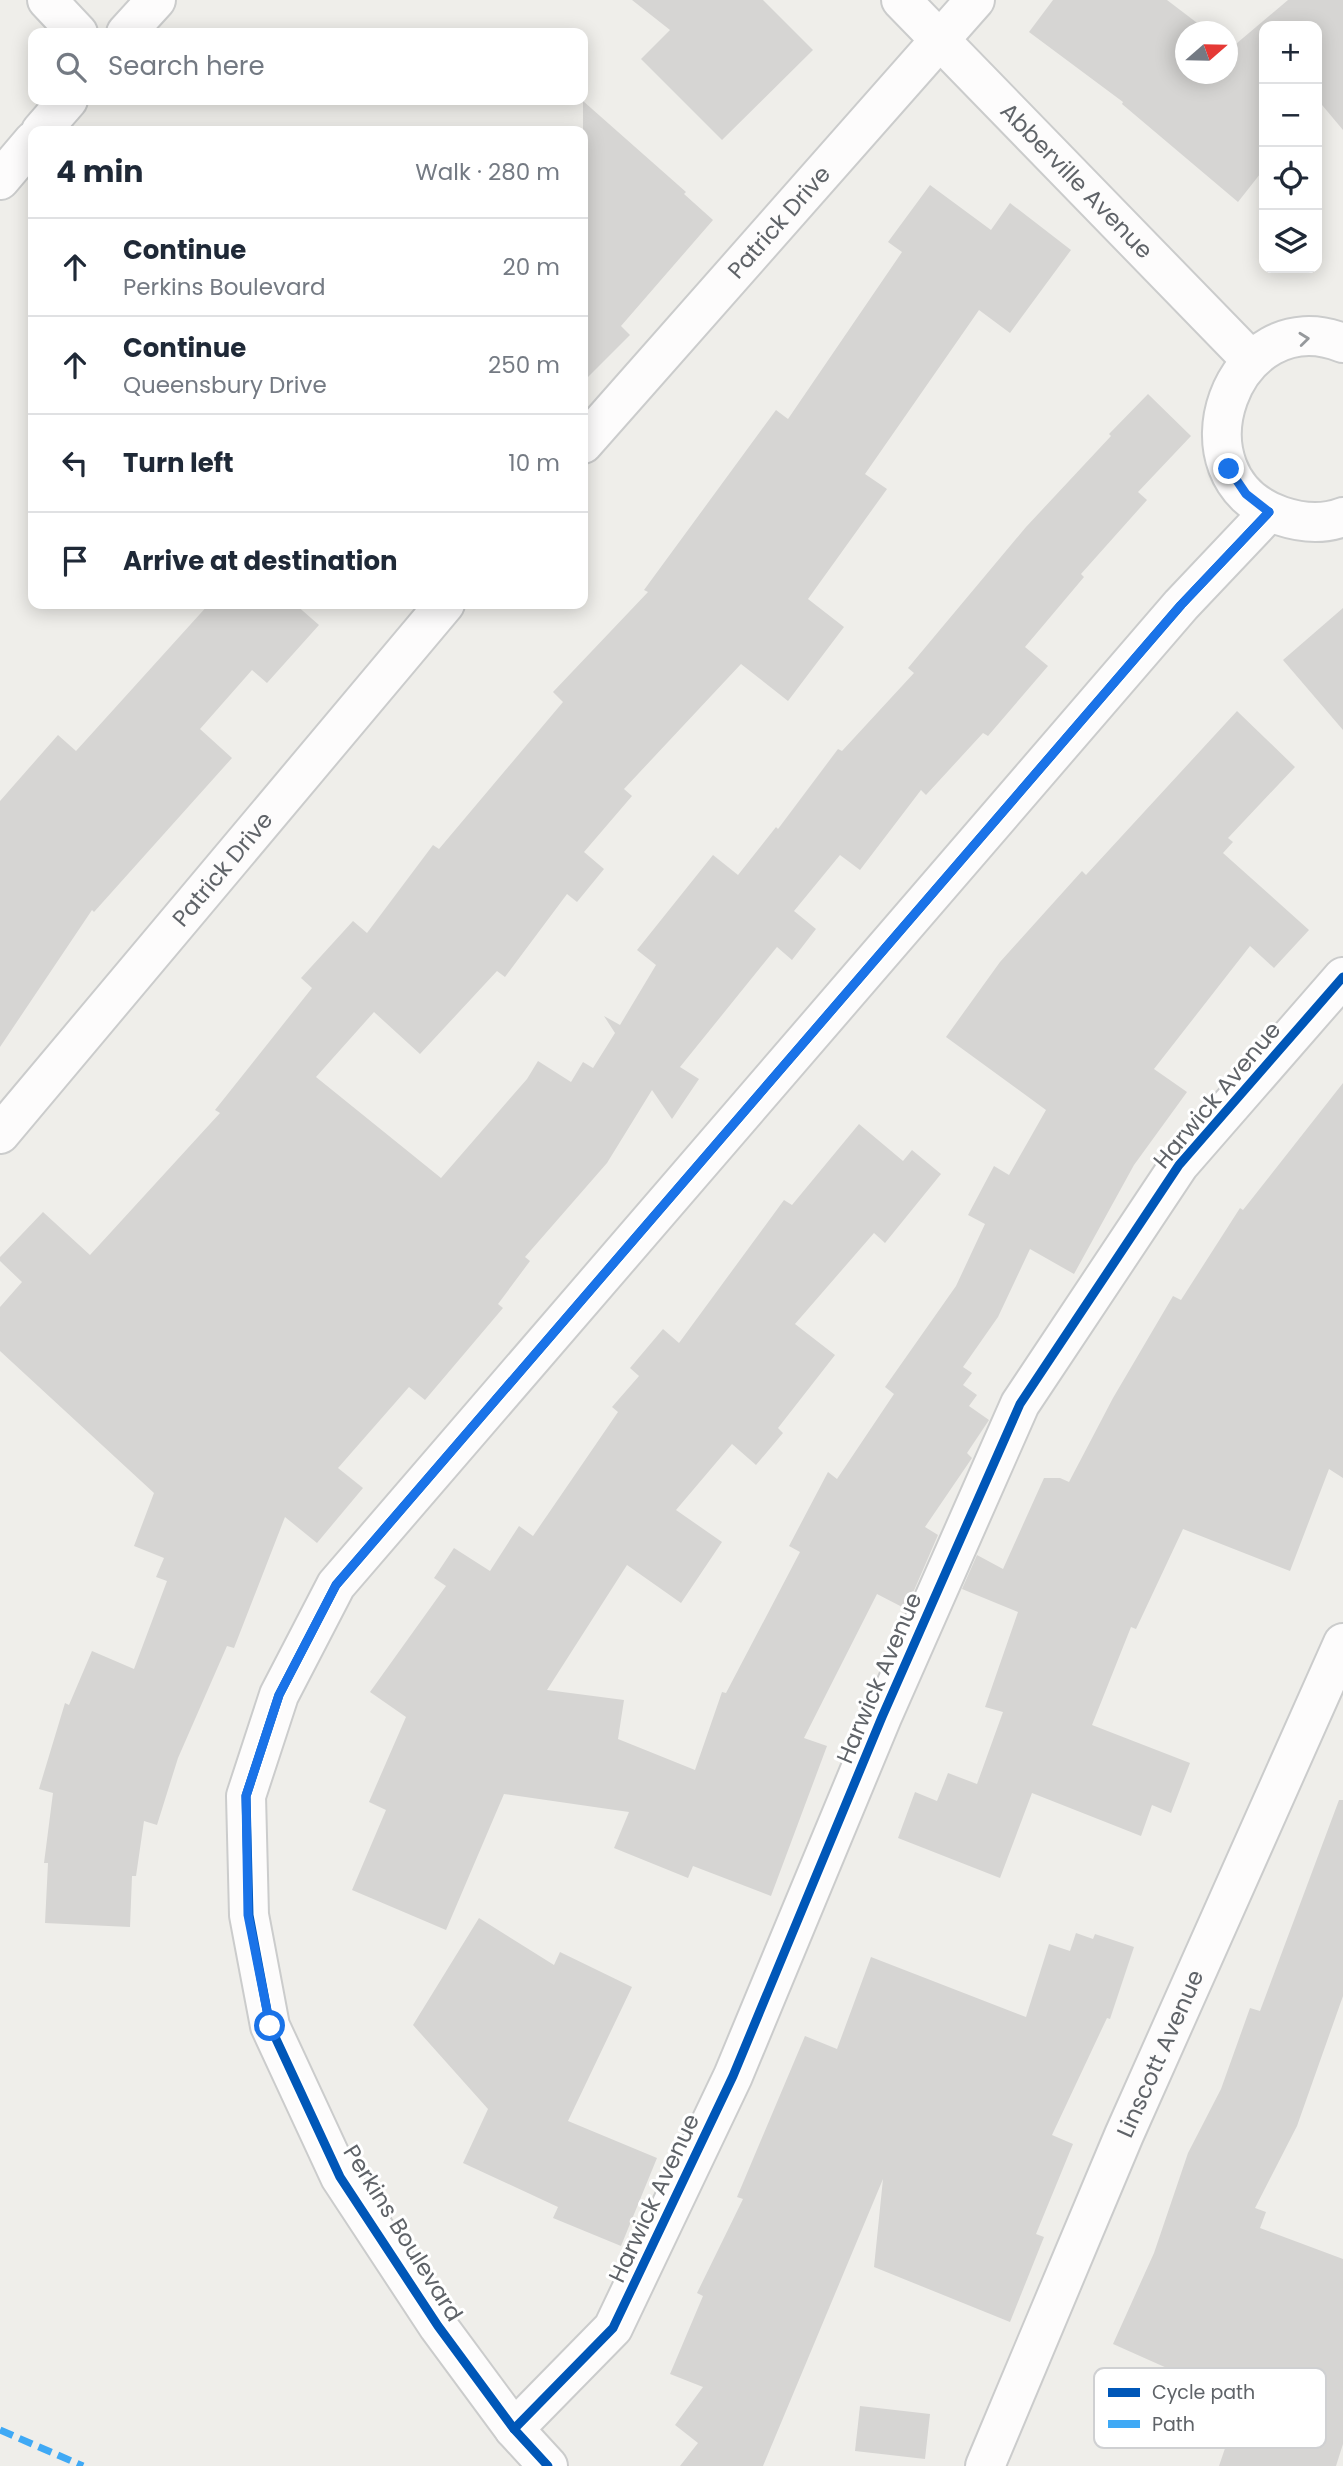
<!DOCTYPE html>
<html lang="en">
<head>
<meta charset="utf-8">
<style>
  :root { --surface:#fff; --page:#f2f2f3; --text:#1f2937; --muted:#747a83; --line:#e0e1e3 }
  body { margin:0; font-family:Poppins,sans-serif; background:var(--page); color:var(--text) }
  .controls { position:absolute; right:21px; top:21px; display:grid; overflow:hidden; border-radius:14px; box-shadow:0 4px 18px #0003 }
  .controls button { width:63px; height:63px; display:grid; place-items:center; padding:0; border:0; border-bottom:2px solid var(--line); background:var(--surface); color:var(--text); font:35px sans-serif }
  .compass { position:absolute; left:1175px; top:21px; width:63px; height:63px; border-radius:50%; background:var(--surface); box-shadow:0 4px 18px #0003; rotate:70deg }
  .stop { position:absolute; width:21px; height:21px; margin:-16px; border:5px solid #1a73e8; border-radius:50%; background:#fff }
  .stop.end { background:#1a73e8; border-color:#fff; box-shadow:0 2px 7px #0008 }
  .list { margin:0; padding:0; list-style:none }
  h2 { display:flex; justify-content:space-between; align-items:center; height:91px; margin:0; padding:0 28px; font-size:30px }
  h2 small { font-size:23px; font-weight:400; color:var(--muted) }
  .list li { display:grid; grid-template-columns:46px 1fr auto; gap:21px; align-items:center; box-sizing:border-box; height:98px; padding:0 28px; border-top:2px solid var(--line) }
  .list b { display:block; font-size:26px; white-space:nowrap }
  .list p { margin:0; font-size:23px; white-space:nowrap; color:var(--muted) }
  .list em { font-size:23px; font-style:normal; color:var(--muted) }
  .icon { flex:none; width:38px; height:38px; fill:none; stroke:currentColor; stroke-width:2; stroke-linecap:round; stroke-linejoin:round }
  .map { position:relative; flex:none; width:1343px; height:2466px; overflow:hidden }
  .search { position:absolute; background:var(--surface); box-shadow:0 4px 18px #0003; left:28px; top:28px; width:560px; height:77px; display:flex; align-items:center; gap:18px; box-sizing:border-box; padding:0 24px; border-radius:14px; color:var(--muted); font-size:26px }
  .panel { position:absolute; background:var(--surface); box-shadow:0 4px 18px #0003; left:28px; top:126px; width:560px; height:483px; border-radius:14px }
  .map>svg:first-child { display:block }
  .building { fill:#d6d5d3 }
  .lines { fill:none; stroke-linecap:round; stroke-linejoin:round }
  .minor-casing { stroke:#cbcccc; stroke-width:42 }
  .tertiary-casing { stroke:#cbcccc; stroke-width:42 }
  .minor { stroke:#fdfcfc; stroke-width:38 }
  .tertiary { stroke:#fdfcfc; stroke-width:38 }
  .quiet { stroke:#3fa9f5; stroke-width:7; stroke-dasharray:14 7; stroke-linecap:butt }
  .cycleway-casing { stroke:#fff; stroke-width:13 }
  .cycleway { stroke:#0057b8; stroke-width:9 }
  .oneway { stroke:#96999c }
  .route { stroke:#1a73e8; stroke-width:9 }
  .labels { text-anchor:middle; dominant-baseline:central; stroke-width:6; stroke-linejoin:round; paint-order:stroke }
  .street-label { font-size:23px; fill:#5f6368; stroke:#fff }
  .key { fill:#fff; stroke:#cfd0d2; stroke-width:2 }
  .key-label { font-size:19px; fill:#5f6368 }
</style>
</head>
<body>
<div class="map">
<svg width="1343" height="2466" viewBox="0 0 1343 2466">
  <rect width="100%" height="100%" fill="#efeeea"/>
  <!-- building -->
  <g class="building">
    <path d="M 632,0 L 763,0 L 813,50 L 722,140 L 641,59 L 670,30 Z"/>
    <path d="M 1053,0 L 1167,0 L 1209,32 L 1186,32 L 1186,74 L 1228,74 L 1228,47 L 1230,49 L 1288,0 L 1343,0 L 1343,130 L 1317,99 L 1317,26 L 1264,26 L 1264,169 L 1238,202 L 1122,104 L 1123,102 L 1029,32 Z"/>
    <path d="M 583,101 L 686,192 L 684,194 L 713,220 L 621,326 L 630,335 L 583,382 Z"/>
    <path d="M 930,185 L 991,230 L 1010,203 L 1071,250 L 1010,333 L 979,310 L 865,474 L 887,489 L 808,599 L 844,627 L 788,701 L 741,664 L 624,789 L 632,796 L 584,852 L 604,869 L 577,902 L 567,894 L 505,977 L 497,971 L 420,1054 L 374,1012 L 316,1077 L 441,1178 L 527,1079 L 538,1061 L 571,1082 L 583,1062 L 593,1068 L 615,1033 L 604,1016 L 620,1025 L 656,965 L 637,950 L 713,855 L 738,875 L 776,827 L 778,829 L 838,749 L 842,751 L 914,673 L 908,668 L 1026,527 L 1111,436 L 1109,434 L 1148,394 L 1191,436 L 1138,492 L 1147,500 L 1081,574 L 1084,577 L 1025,647 L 1048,666 L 988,736 L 983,733 L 926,795 L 921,790 L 860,870 L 840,855 L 794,911 L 816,929 L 792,960 L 777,947 L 680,1067 L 699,1079 L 672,1119 L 652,1090 L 607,1163 L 525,1257 L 530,1261 L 498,1304 L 503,1308 L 425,1400 L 409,1387 L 338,1468 L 363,1488 L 317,1543 L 285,1517 L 234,1648 L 227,1646 L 178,1758 L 157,1825 L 144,1821 L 136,1876 L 132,1876 L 130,1927 L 45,1923 L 48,1863 L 44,1863 L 53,1793 L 39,1789 L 65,1703 L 69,1705 L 92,1651 L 134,1669 L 167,1581 L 156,1577 L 164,1558 L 134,1546 L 154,1493 L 0,1351 L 0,1307 L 22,1282 L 0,1261 L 0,1257 L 43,1212 L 90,1255 L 220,1113 L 215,1110 L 312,988 L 301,978 L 353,921 L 367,933 L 433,845 L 439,849 L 563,702 L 553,692 L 648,592 L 644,590 L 776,410 L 788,419 L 902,252 L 888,242 Z"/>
    <path d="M 209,604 L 295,604 L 319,625 L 267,683 L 252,670 L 200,729 L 232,758 L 94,912 L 92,910 L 0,1047 L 0,801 L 58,735 L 76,751 Z"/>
    <path d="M 1343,608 L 1343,730 L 1283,660 Z"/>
    <path d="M 1237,711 L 1295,767 L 1228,838 L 1233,842 L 1223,853 L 1309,930 L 1274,968 L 1250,946 L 1154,1069 L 1187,1092 L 1134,1165 L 1074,1274 L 1030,1249 L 998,1317 L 963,1367 L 972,1373 L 963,1385 L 977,1395 L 969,1406 L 989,1420 L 967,1453 L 972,1458 L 925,1527 L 938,1535 L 906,1609 L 877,1594 L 804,1738 L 827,1746 L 771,1896 L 693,1866 L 688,1878 L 614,1848 L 629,1812 L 504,1794 L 446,1930 L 352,1890 L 386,1810 L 369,1802 L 406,1717 L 370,1692 L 446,1586 L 434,1578 L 454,1548 L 490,1571 L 519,1526 L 533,1536 L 618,1412 L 612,1407 L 639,1376 L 630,1368 L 663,1329 L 679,1343 L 784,1200 L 792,1205 L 859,1124 L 903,1161 L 912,1150 L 941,1174 L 885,1243 L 874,1233 L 795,1324 L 835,1355 L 778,1428 L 783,1433 L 756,1465 L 732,1444 L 676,1510 L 722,1542 L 681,1603 L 627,1565 L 547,1690 L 624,1700 L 618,1739 L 695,1770 L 722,1692 L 726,1693 L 800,1552 L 789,1546 L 828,1472 L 837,1479 L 894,1394 L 885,1387 L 956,1286 L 985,1224 L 968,1215 L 994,1166 L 1009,1175 L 1046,1110 L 946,1037 L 1000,962 L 1082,871 L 1086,875 Z"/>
    <path d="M 1343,1083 L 1343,1478 L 1329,1469 L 1290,1571 L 1183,1529 L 1136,1629 L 1131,1627 L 1092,1725 L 1190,1763 L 1171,1813 L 1152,1805 L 1141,1836 L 1032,1793 L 1000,1878 L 898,1838 L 915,1792 L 937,1801 L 948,1773 L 977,1784 L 1003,1712 L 985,1707 L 1018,1612 L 962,1589 L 977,1555 L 1003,1569 L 1044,1478 L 1060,1478 L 1069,1482 L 1113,1398 L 1173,1296 L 1181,1300 L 1240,1208 L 1243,1210 Z"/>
    <path d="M 1339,1800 L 1343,1800 L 1343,1996 L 1297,2126 L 1255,2208 L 1266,2212 L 1260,2228 L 1343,2259 L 1343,2444 L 1336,2466 L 1219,2466 L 1241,2401 L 1113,2344 L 1154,2253 L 1188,2153 L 1221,2089 L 1250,2008 L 1260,2011 Z"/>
    <path d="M 479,1918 L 554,1965 L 560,1952 L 632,1987 L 568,2121 L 657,2158 L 621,2246 L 553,2218 L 558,2207 L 463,2163 L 488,2109 L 413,2025 Z"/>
    <path d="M 1076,1933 L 1093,1939 L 1095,1934 L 1134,1947 L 1110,2019 L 1107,2018 L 1052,2135 L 1073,2144 L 1036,2234 L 1044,2237 L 1010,2322 L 874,2267 L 883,2179 L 763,2466 L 680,2466 L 698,2443 L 675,2425 L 703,2387 L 670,2374 L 703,2296 L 697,2293 L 743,2199 L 737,2197 L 805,2036 L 837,2049 L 871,1957 L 1026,2017 L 1049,1944 L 1070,1951 Z"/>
    <path d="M 860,2406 L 930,2414 L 925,2459 L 855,2451 Z"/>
  </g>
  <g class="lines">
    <!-- minor casing -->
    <g class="minor-casing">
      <g id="minor">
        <path d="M 47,0 L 78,33"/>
        <path d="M 126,33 L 156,0"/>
        <path d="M 41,131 L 68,100"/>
        <path d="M 0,180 L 33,141"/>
        <path id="s1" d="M 583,444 L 975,0"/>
        <path id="s2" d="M 0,1134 L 445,604"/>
        <path d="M 514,2429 L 613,2328 L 733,2076 L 882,1717 L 1020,1404 L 1179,1165 L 1343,977"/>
        <path id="s3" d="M 985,2466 L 1124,2135 L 1343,1643"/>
      </g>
    </g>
    <!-- tertiary casing -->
    <g class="tertiary-casing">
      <g id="tertiary">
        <path id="s4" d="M 901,0 L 1251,360"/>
        <path d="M 1343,343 C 1233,299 1168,477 1281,516 C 1302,523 1322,525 1343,517"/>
        <path d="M 548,2466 L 514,2429 L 438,2326 L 340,2177 L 270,2026 L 249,1915 L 246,1796 L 279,1695 L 336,1585 L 1181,605 L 1269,512"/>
      </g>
    </g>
    <!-- minor -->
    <use href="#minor" class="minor"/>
    <!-- tertiary -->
    <use href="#tertiary" class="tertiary"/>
    <!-- quiet -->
    <path class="quiet" d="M 0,2430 L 83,2466"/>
    <!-- cycleway casing -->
    <g class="cycleway-casing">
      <g id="cycleway">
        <path d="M 514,2429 L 613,2328 L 733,2076 L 882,1717 L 1020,1404 L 1179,1165 L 1343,977"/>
        <path d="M 548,2466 L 514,2429 L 438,2326 L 340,2177 L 270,2026 L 249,1915 L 246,1796 L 279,1695 L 336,1585 L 1181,605 L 1269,512"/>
      </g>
    </g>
    <!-- cycleway -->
    <use href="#cycleway" class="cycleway"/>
  </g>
  <!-- one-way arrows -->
  <defs><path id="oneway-chevron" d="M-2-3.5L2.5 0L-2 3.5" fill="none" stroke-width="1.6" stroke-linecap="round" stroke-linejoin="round" transform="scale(1.75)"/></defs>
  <use class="oneway" href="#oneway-chevron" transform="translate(1304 339) rotate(-6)"/>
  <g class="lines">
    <!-- route -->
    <path class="route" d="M 270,2026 L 248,1915 L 246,1796 L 279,1695 L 336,1585 L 1181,605 L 1269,512 L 1246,494 L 1229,469"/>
  </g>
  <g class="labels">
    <!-- street labels -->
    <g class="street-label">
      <text stroke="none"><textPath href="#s4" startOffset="252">Abberville Avenue</textPath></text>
      <text stroke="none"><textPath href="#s1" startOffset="296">Patrick Drive</textPath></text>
      <text stroke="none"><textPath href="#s2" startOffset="346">Patrick Drive</textPath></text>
      <text transform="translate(1217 1095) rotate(-50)">Harwick Avenue</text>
      <text transform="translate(879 1678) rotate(-67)">Harwick Avenue</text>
      <text stroke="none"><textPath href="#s3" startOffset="448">Linscott Avenue</textPath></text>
      <text transform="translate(654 2198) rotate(-65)">Harwick Avenue</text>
      <text transform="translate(403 2233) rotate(58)">Perkins Boulevard</text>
    </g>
  </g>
  <!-- legend -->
  <rect x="1094" y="2368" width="232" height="80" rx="10" class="key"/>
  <rect x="1108" y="2388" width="32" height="9" fill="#0057b8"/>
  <rect x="1108" y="2420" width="32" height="8" fill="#3fa9f5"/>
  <g class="key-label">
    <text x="1152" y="2399">Cycle path</text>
    <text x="1152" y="2431">Path</text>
  </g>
</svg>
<div class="controls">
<button>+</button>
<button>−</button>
<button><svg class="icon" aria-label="locate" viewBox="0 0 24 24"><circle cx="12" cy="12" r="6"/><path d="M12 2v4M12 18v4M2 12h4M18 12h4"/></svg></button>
<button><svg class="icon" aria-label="layers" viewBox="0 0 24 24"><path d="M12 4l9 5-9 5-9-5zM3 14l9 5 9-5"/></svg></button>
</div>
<svg class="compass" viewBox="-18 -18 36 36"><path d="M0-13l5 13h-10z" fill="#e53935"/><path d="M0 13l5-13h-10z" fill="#747a83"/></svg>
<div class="stop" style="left:270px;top:2026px"></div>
<div class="stop end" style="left:1229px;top:469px"></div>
<div class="search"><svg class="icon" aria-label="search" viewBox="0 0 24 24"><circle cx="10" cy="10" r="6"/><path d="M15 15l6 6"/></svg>Search here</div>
<section class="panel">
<h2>4 min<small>Walk · 280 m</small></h2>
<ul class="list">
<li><svg class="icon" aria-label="ahead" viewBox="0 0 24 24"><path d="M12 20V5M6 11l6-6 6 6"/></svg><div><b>Continue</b><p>Perkins Boulevard</p></div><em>20 m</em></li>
<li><svg class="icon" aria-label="ahead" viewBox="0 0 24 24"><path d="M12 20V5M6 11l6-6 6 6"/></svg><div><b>Continue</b><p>Queensbury Drive</p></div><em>250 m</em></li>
<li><svg class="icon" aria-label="left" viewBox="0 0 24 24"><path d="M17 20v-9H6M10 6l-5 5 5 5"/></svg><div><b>Turn left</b></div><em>10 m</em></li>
<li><svg class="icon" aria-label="arrive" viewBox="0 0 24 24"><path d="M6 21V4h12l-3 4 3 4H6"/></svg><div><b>Arrive at destination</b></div></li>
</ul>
</section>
</div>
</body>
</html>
